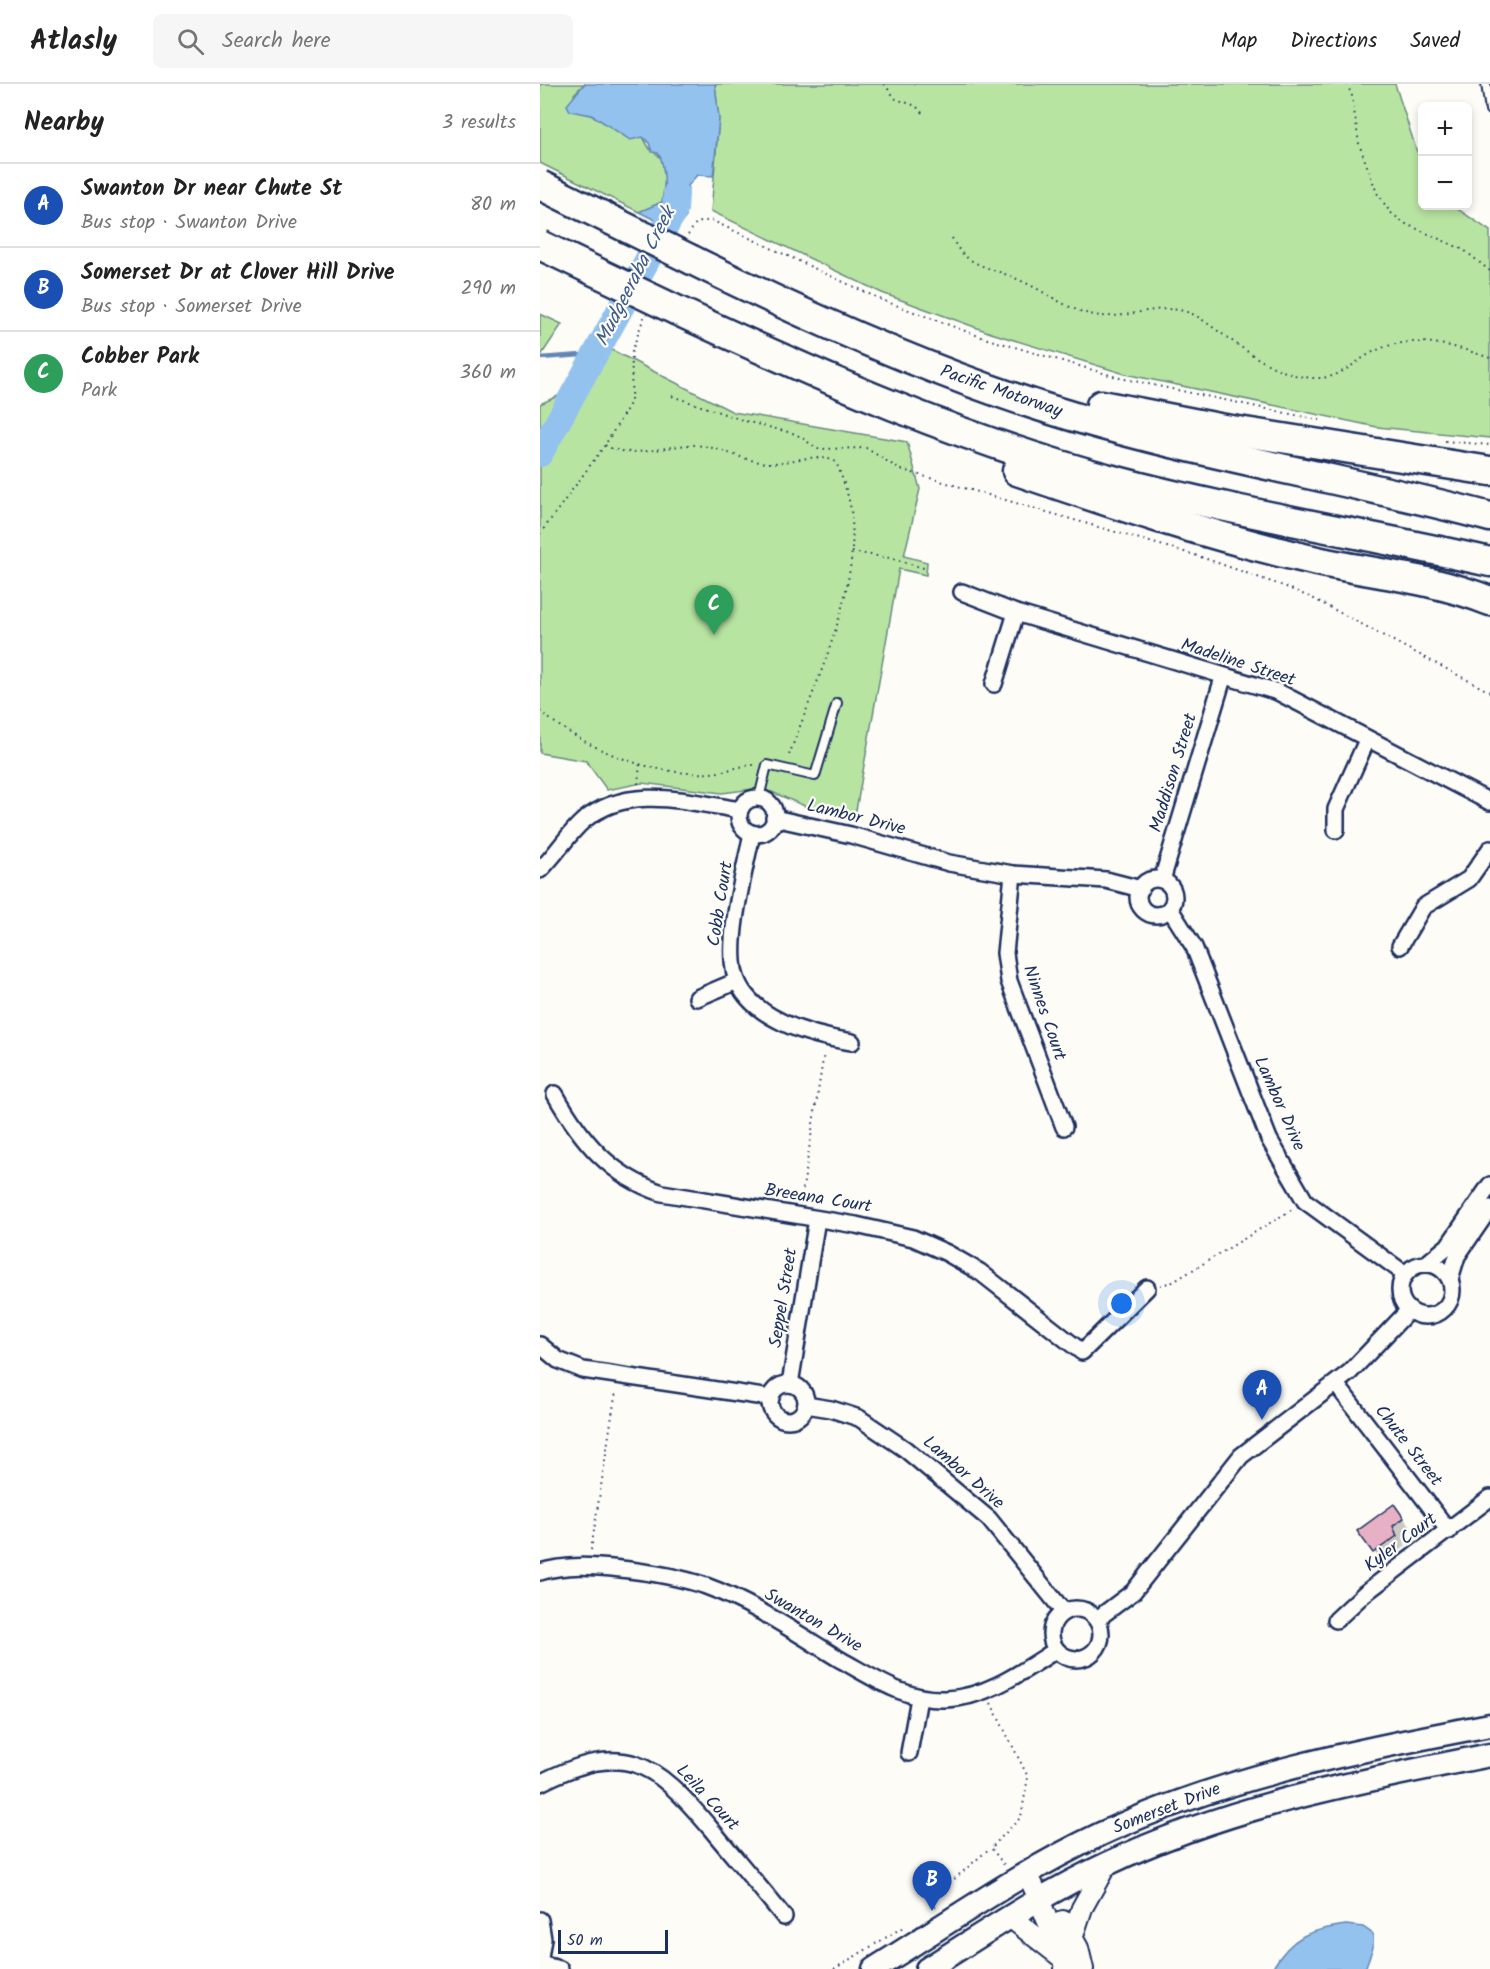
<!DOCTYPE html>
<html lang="en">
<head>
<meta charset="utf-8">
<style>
  :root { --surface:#fff; --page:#f6f6f6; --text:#222; --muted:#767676; --line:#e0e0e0; --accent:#1f6fb2 }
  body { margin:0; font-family:Kalam,sans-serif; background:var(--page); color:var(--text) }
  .controls { position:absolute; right:18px; top:18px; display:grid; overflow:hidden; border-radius:9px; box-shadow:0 3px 9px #0003 }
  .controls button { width:54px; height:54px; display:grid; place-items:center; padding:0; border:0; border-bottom:2px solid var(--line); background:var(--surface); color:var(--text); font:30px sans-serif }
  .scale { position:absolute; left:18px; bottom:15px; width:110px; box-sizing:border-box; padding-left:6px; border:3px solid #1b2f5e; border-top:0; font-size:16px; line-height:21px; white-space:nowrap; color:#1b2f5e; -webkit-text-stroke:4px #fdfcf7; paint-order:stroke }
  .you { position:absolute; left:582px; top:1220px; width:21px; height:21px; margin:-15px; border:4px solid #fff; border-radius:50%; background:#1a73e8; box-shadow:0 0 0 9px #1a73e833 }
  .badge { display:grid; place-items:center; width:39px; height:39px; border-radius:50%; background:var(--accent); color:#fff; font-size:20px; font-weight:700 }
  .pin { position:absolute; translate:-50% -50px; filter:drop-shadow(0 2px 3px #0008) }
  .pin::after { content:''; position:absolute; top:32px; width:21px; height:18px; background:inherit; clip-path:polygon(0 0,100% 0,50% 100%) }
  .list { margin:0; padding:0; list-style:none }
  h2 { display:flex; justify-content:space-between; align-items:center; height:78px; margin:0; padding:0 24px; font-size:26px }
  h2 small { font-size:20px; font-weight:400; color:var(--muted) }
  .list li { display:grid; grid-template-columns:39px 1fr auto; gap:18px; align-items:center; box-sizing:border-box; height:84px; padding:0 24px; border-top:2px solid var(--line) }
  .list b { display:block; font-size:22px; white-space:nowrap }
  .list p { margin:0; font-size:20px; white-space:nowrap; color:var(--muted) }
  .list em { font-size:20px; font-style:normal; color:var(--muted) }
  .icon { flex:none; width:33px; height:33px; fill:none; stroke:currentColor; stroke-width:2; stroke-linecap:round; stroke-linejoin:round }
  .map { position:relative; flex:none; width:950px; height:1885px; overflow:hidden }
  header { display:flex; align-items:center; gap:36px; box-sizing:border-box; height:84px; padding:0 30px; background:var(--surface); border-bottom:2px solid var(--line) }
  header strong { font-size:28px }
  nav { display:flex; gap:33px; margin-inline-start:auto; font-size:21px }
  .search { width:420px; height:54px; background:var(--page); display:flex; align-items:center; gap:15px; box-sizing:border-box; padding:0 21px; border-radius:9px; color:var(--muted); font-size:22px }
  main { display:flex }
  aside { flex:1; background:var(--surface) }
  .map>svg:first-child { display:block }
  .green { fill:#b8e4a2; stroke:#6a8a80; stroke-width:1.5 }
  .water { fill:#93c2ee; stroke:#6387b4; stroke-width:1.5 }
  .shadow { fill:#0003 }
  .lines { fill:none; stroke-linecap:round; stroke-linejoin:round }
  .stream { stroke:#6387b4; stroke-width:4.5 }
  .river { stroke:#93c2ee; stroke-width:26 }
  .building { fill:#e8b0c4; stroke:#1b2f5e; stroke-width:1.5 }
  .service-casing { stroke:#1b2f5e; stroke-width:12 }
  .minor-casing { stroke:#1b2f5e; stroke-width:20 }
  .tertiary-casing { stroke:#1b2f5e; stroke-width:24 }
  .secondary-casing { stroke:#1b2f5e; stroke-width:27 }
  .motorway-casing { stroke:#1b2f5e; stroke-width:33 }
  .path { stroke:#1b2f5e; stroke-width:2; stroke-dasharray:1.5 4.5; stroke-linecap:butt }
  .service { stroke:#fdfcf7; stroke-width:8 }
  .minor { stroke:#fdfcf7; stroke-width:15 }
  .tertiary { stroke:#fdfcf7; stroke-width:20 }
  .secondary { stroke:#fdfcf7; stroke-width:22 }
  .motorway { stroke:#fdfcf7; stroke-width:28 }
  .motorway-bridge-casing { stroke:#1b2f5e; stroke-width:33; stroke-linecap:butt }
  .motorway-bridge { stroke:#fdfcf7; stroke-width:28 }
  .labels { text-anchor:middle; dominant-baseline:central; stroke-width:4.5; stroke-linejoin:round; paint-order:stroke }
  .street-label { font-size:18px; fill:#1b2f5e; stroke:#fdfcf7 }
  .water-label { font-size:20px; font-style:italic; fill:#3f5b89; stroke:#fdfcf7 }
</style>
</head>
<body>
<header>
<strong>Atlasly</strong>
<div class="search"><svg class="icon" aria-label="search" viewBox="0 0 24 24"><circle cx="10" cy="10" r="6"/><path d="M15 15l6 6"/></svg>Search here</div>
<nav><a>Map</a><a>Directions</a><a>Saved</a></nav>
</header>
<main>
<aside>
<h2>Nearby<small>3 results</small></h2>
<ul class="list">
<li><span class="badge" style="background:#1a4fb4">A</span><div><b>Swanton Dr near Chute St</b><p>Bus stop · Swanton Drive</p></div><em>80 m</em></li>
<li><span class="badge" style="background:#1a4fb4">B</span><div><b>Somerset Dr at Clover Hill Drive</b><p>Bus stop · Somerset Drive</p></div><em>290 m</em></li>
<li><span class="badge" style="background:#2e9e5b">C</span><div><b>Cobber Park</b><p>Park</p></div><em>360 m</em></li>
</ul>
</aside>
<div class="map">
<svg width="950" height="1885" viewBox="0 0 950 1885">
  <rect width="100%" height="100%" fill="#fdfcf7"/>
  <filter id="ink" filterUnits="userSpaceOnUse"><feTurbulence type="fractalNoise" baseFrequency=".0167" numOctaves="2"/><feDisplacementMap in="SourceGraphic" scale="12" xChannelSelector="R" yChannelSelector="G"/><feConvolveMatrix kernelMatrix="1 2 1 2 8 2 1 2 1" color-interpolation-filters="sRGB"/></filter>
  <g filter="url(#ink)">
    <!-- green -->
    <g class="green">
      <path d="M 0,0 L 44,0 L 34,10 L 37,27 C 54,31 73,41 86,53 L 103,53 L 109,64 L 122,75 L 125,95 L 122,118 L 99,128 L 0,79 Z"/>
      <path d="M 175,0 L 855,0 L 876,65 L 882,78 L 882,122 L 913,122 L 950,147 L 950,354 L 837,343 L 585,290 L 451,249 L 342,209 L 171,127 L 179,35 Z"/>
      <path d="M 0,230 L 22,240 L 0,273 Z"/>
      <path d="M 60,260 L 193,328 L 367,358 L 380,405 L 364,472 L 387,478 L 386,491 L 359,485 L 315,732 L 267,723 L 232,708 L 213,705 L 182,709 L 102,699 L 67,706 L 46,677 L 0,669 L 0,320 L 40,302 Z"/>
    </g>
    <!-- water -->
    <g class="water">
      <path d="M 44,0 L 175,0 L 179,35 L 173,92 L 157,91 L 148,102 L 146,133 L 135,146 L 99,128 L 122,118 C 126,107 125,79 118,69 L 112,68 L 109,59 L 103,53 L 90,56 L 52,31 L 30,27 L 27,21 Z"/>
      <path d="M 806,1841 L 823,1843 L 833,1850 L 833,1863 L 825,1885 L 732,1885 C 752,1852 769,1846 806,1841 Z"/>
    </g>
    <!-- shadow -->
    <path class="shadow" d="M 853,1422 L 873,1445 L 863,1453 L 866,1462 L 844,1478 L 834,1468 Z"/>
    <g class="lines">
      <!-- stream -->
      <path class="stream" d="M 0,274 L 56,270"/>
      <!-- river -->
      <path class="river" d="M 0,370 L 135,126 L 136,109"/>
    </g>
    <!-- building -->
    <path class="building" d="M 854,1420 L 864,1434 L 853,1442 L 857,1452 L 833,1469 L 817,1447 Z"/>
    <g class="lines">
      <!-- service casing -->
      <g class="service-casing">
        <g id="service">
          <path d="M 946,0 L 950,26"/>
          <path d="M 219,714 L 227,681 L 275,692 L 297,619"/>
        </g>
      </g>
      <!-- minor casing -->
      <g class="minor-casing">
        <g id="minor">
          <path d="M 422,508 L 476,529 L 738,608 L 950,718"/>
          <path d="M 454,600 L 476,529"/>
          <circle cx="217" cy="732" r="18"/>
          <path d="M 234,734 L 311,751 L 409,779 L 473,790 L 566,796 L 601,805"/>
          <path d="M 796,746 L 796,725 L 827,656"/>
          <path d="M 212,749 C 205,786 186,854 195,890 C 207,935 272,952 312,958"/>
          <path d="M 0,786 C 16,771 27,751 43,737 C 88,699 148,718 200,726"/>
          <path d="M 473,790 L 465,869 L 469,897 L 524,1043"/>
          <circle cx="616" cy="813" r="18"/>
          <path d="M 622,796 L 683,594"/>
          <path d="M 630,825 L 654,863 L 729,1055 L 765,1117 L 865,1190"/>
          <path d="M 860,862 L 883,823 L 929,795 L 950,765"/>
          <path d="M 157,914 L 197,897"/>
          <path d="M 15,1010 C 41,1056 70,1092 122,1109 L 316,1141 L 373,1154 L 407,1169 L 440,1188 L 542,1268 L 607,1204"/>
          <path d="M 886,1180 L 908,1162 L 950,1101"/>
          <circle cx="886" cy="1206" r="26"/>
          <path d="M 910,1195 L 917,1172 L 950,1124"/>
          <path d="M 0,1261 L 18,1276 L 43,1286 L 231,1314"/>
          <path d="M 250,1300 L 277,1135"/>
          <path d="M 796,1300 L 909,1447"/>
          <circle cx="248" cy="1318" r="18"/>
          <path d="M 266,1321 L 291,1325 L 319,1334 L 365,1365 L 449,1435 L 524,1528"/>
          <path d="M 0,1488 C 26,1480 54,1482 81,1485 C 109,1488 139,1493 166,1502 C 213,1519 258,1550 301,1576 C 334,1594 366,1617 406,1615 C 446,1614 483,1587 516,1566"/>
          <circle cx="536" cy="1550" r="25"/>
          <path d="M 557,1535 L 593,1508 L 701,1372 L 810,1288 L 869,1226"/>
          <path d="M 796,1536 L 824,1510 L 950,1414"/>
          <path d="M 369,1669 L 379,1614"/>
          <path d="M 0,1699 C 85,1656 114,1677 171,1745 C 195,1774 220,1803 244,1833"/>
          <path d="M 0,1836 L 3,1855 L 0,1874"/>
          <path d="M 0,1880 L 20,1885"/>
        </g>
      </g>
      <!-- tertiary casing -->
      <g class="tertiary-casing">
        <g id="tertiary">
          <path d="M 487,1790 C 495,1804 500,1817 506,1833 C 513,1851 527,1864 525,1885"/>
          <path d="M 470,1833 L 524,1875"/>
          <path d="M 523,1837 L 538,1864 L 543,1885"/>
          <path d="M 532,1854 L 542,1824 L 567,1779"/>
        </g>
      </g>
      <!-- secondary casing -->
      <g class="secondary-casing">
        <g id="secondary">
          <path d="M 334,1885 C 408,1839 482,1787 561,1750 C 684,1693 817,1666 950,1641"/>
          <path d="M 387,1885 C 446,1848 504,1809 567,1780 C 688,1722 819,1697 950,1671"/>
        </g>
      </g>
      <!-- motorway casing -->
      <g class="motorway-casing">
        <g id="motorway">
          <path d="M 152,176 C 265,232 381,284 502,323 C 649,370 801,393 950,433"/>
          <path d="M 138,227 C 280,293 422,356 573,396 C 698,429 825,450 950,478"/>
          <path d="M 561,321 L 679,344 L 950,387"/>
          <path d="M 477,387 C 570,419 664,450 760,473 C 823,489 888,492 950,517"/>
        </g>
      </g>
      <!-- path -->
      <g class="path">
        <path d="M 344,0 L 356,15 L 376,22 L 384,31"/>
        <path d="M 807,0 L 812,12 L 819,60 L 837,109 L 850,128 L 864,139 L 924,166 L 950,187"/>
        <path d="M 148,151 L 156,139 L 171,136 L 342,216 L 444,254 L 580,294 L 784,337"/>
        <path d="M 412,154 C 416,162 421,170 429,175 C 444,185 463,188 479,196 C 508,208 529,229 562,232 C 590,234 619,219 647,228 C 659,232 668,240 678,247 C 707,267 738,293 775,294 C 800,295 811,280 831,269 C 870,248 912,261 950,274"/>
        <path d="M 132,312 L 205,337 L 256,350 L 278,365 L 326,364 L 359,385 L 658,472 L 746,503 L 774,515 L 950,608"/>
        <path d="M 905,357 L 950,361"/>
        <path d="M 65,361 C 89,376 124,362 151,361 C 178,361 201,377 228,379 C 250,380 275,367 296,378 C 303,396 311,416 312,436 C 318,513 274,602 248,674"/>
        <path d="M 0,450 L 65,361 L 91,318 L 92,267 L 104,233"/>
        <path d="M 312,468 L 350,474 L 387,485"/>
        <path d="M 0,627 C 43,664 113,693 170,689 C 186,688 200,681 216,681"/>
        <path d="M 98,700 L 100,679"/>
        <path d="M 261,1117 L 284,969"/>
        <path d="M 620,1201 L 633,1198 L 753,1125"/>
        <path d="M 51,1466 L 76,1306"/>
        <path d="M 451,1619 L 488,1693 L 481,1733 L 451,1764 L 465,1782"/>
        <path d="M 395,1823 L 397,1810 L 450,1764"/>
        <path d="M 294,1885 L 365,1842"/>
      </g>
      <!-- service -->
      <use href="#service" class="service"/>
      <!-- minor -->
      <use href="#minor" class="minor"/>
      <!-- tertiary -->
      <use href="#tertiary" class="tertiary"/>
      <!-- secondary -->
      <use href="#secondary" class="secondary"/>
      <!-- motorway -->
      <use href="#motorway" class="motorway"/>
      <!-- motorway-bridge casing -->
      <g class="motorway-bridge-casing">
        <g id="motorway-bridge">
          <path d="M 0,101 L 152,176"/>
          <path d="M 0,161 L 138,227"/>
        </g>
      </g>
      <!-- motorway-bridge -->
      <use href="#motorway-bridge" class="motorway-bridge"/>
    </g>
  </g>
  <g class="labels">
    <!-- street labels -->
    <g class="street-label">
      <text transform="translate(461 308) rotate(19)">Pacific Motorway</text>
      <text transform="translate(698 579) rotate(18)">Madeline Street</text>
      <text transform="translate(634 689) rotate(-73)">Maddison Street</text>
      <text transform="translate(316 734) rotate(14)">Lambor Drive</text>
      <text transform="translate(181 820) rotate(-81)">Cobb Court</text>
      <text transform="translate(504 929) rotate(71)">Ninnes Court</text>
      <text transform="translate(739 1020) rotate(66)">Lambor Drive</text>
      <text transform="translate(278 1115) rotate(9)">Breeana Court</text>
      <text transform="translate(244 1214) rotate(-81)">Seppel Street</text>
      <text transform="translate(868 1362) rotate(52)">Chute Street</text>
      <text transform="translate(423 1389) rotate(41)">Lambor Drive</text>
      <text transform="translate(861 1459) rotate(-37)">Kyler Court</text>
      <text transform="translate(273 1537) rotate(30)">Swanton Drive</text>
      <text transform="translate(167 1714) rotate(47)">Leila Court</text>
      <text transform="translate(627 1725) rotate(-21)">Somerset Drive</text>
    </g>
    <!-- water labels -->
    <g class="water-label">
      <text transform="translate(96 193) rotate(-63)">Mudgeeraba Creek</text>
    </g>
  </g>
</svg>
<div class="controls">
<button>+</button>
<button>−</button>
</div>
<div class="scale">50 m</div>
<div class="you"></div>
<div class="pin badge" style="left:722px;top:1336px;background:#1a4fb4">A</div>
<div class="pin badge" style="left:392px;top:1827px;background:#1a4fb4">B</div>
<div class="pin badge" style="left:174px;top:551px;background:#2e9e5b">C</div>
</div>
</main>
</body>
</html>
